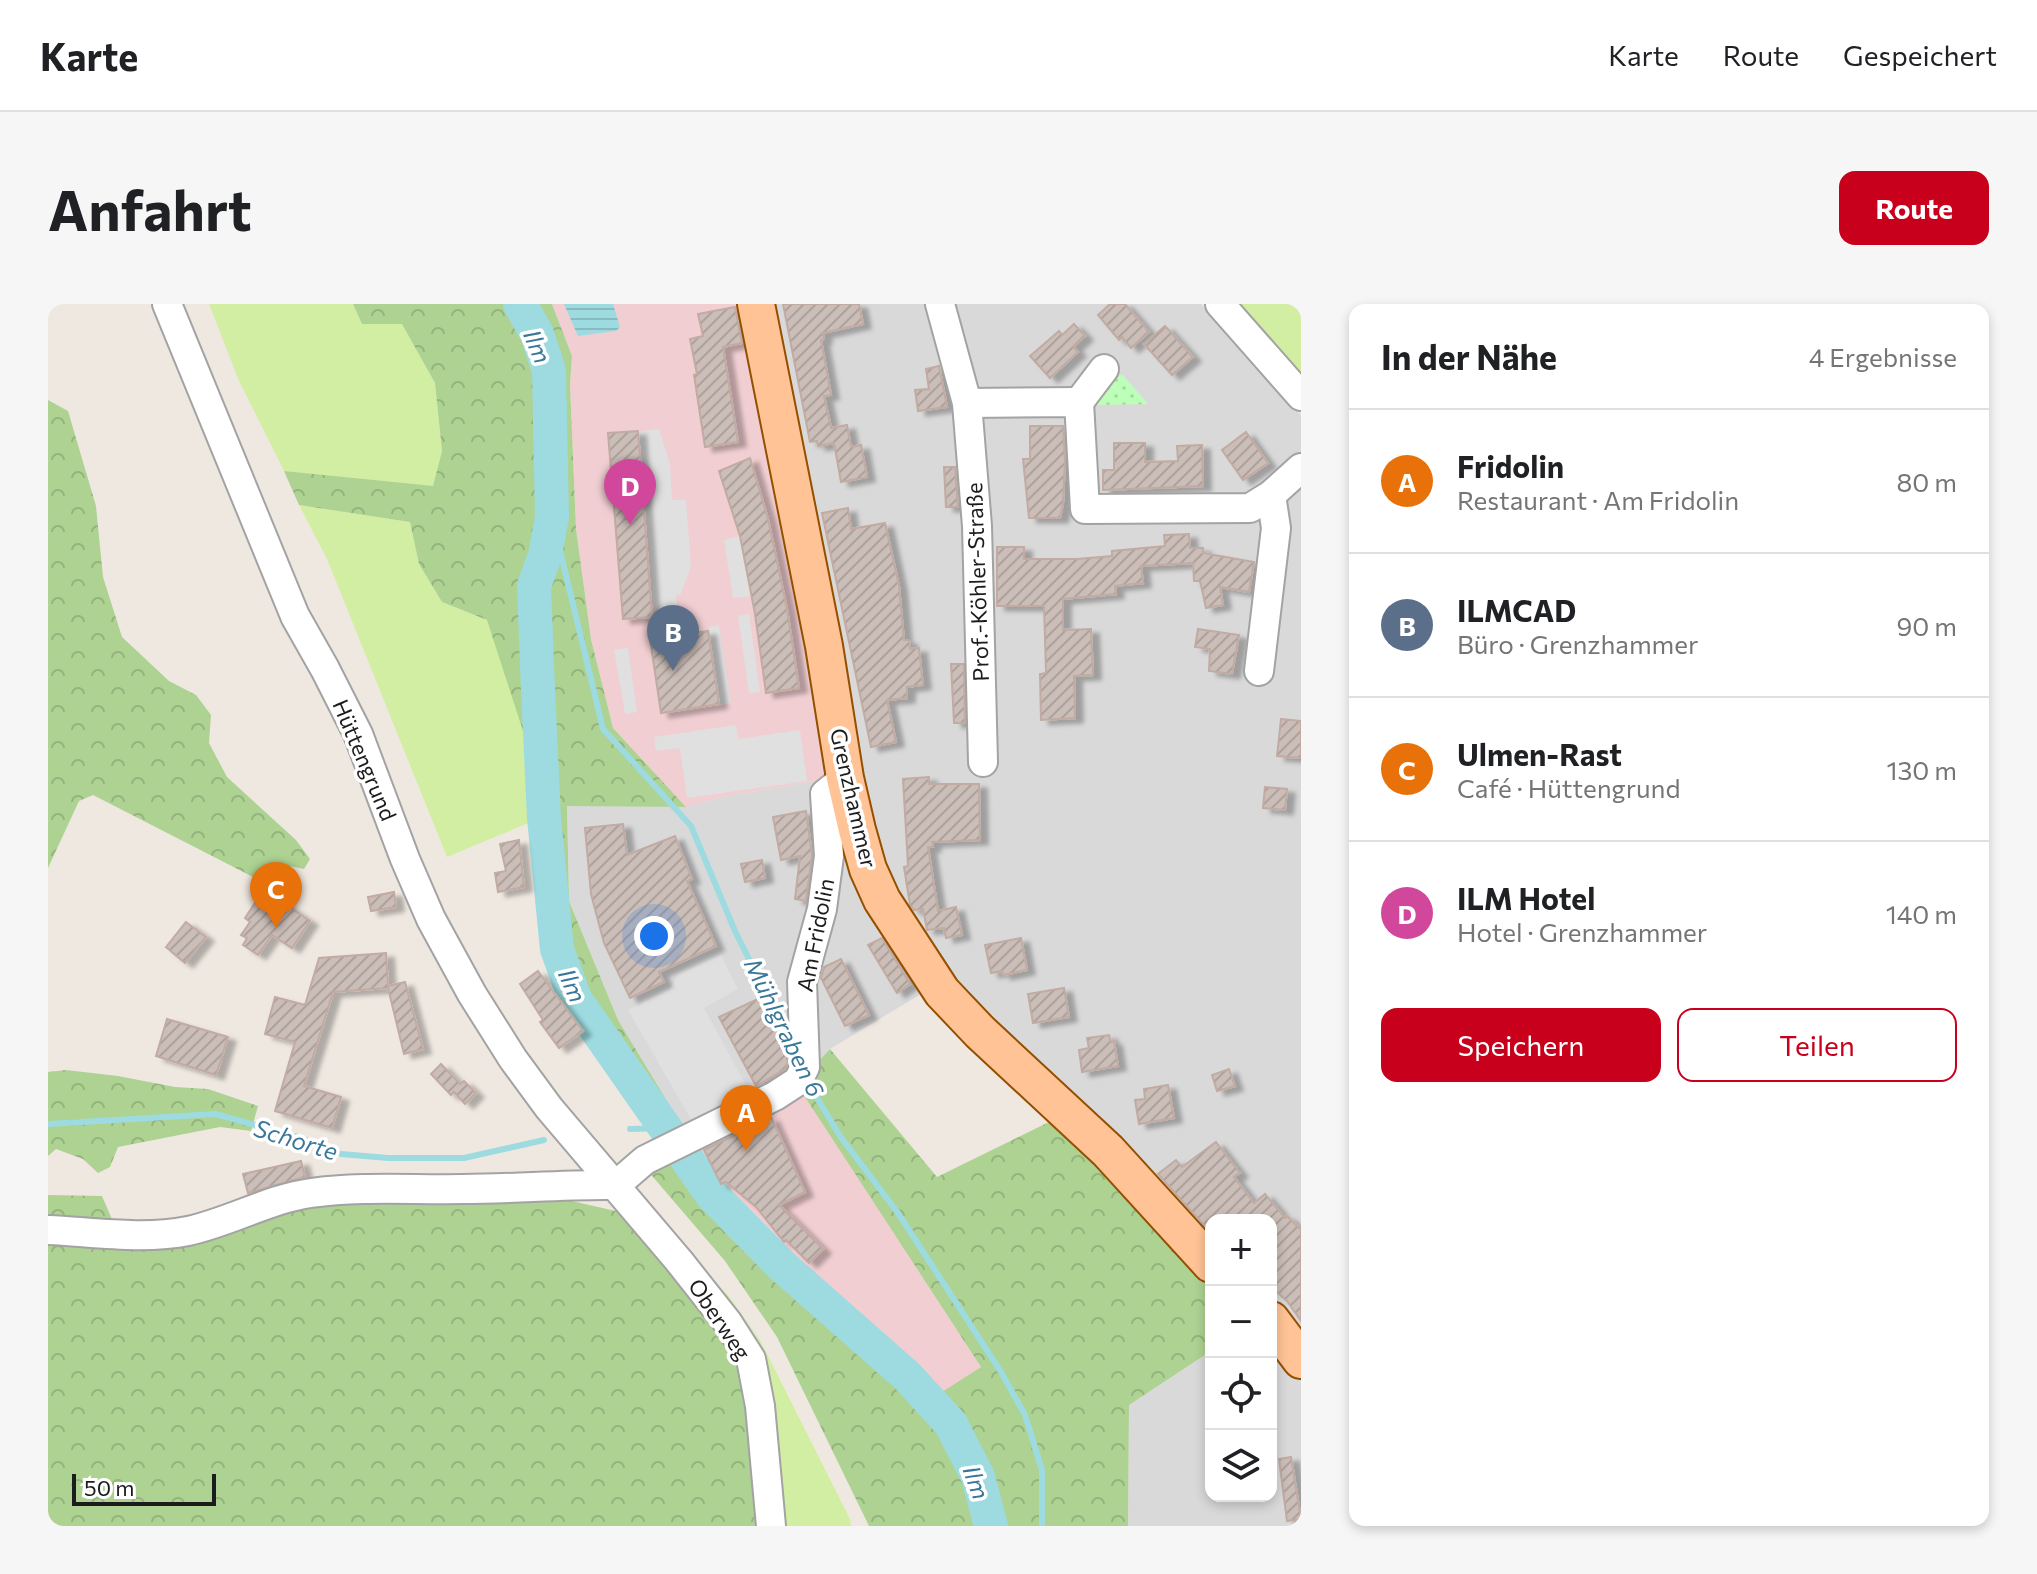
<!DOCTYPE html>
<html lang="de">
<head>
<meta charset="utf-8">
<style>
  :root { --surface:#fff; --page:#f6f6f6; --text:#202124; --muted:#757577; --line:#e0e0e0; --accent:#c8001c }
  body { margin:0; font-family:Commissioner,sans-serif; background:var(--page); color:var(--text) }
  .controls { position:absolute; right:24px; bottom:24px; display:grid; overflow:hidden; border-radius:16px; box-shadow:0 4px 12px #0003 }
  .controls button { width:72px; height:72px; display:grid; place-items:center; padding:0; border:0; border-bottom:2px solid var(--line); background:var(--surface); color:var(--text); font:40px sans-serif }
  .scale { position:absolute; left:24px; bottom:20px; width:144px; box-sizing:border-box; padding-left:8px; border:4px solid #1c1c1c; border-top:0; font-size:22px; line-height:28px; white-space:nowrap; color:#1c1c1c; -webkit-text-stroke:6px #fff; paint-order:stroke }
  .you { position:absolute; left:606px; top:632px; width:28px; height:28px; margin:-20px; border:6px solid #fff; border-radius:50%; background:#1a73e8; box-shadow:0 0 0 12px #1a73e833 }
  .badge { display:grid; place-items:center; width:52px; height:52px; border-radius:50%; background:var(--accent); color:#fff; font-size:26px; font-weight:700 }
  .pin { position:absolute; translate:-50% -66px; filter:drop-shadow(0 2px 4px #0008) }
  .pin::after { content:''; position:absolute; top:42px; width:28px; height:24px; background:inherit; clip-path:polygon(0 0,100% 0,50% 100%) }
  .list { margin:0; padding:0; list-style:none }
  h2 { display:flex; justify-content:space-between; align-items:center; height:104px; margin:0; padding:0 32px; font-size:34px }
  h2 small { font-size:26px; font-weight:400; color:var(--muted) }
  .list li { display:grid; grid-template-columns:52px 1fr auto; gap:24px; align-items:center; box-sizing:border-box; height:144px; padding:0 32px; border-top:2px solid var(--line) }
  .list b { display:block; font-size:30px; white-space:nowrap }
  .list p { margin:0; font-size:26px; white-space:nowrap; color:var(--muted) }
  .list em { font-size:26px; font-style:normal; color:var(--muted) }
  .actions { display:flex; gap:16px; padding:24px 32px }
  .actions a { flex:1; padding:18px 0; border:2px solid var(--accent); border-radius:16px; text-align:center; font-size:28px; color:var(--accent) }
  .actions .main { background:var(--accent); color:#fff }
  .icon { flex:none; width:44px; height:44px; fill:none; stroke:currentColor; stroke-width:2; stroke-linecap:round; stroke-linejoin:round }
  .map { position:relative; flex:none; width:1253px; height:1222px; overflow:hidden; border-radius:16px }
  header { display:flex; align-items:center; gap:48px; box-sizing:border-box; height:112px; padding:0 40px; background:var(--surface); border-bottom:2px solid var(--line) }
  header strong { font-size:38px }
  nav { display:flex; gap:44px; margin-inline-start:auto; font-size:28px }
  .intro { display:flex; align-items:center; justify-content:space-between; box-sizing:border-box; height:192px; padding:0 48px }
  h1 { margin:0; font-size:56px }
  .button { padding:20px 36px; border-radius:16px; background:var(--accent); color:#fff; font-size:28px; font-weight:700 }
  main { display:flex; gap:48px; padding:0 48px }
  aside { flex:1; background:var(--surface); border-radius:16px; box-shadow:0 4px 12px #0003 }
  .map>svg:first-child { display:block }
  .residential { fill:#dad9d9 }
  .commercial { fill:#f1ced1 }
  .grass { fill:#d2eea2 }
  .forest { fill:url(#forest-crowns) }
  .park { fill:url(#park-dots) }
  .parking { fill:#e0e0e0 }
  .water { fill:url(#water-rules) }
  .lines { fill:none; stroke-linecap:round; stroke-linejoin:round }
  .stream { stroke:#9ddbe0; stroke-width:6 }
  .river { stroke:#9ddbe0; stroke-width:34 }
  .building { fill:url(#building-hatch); stroke:#c1aba2; stroke-width:2; filter:url(#shadow) }
  .minor-casing { stroke:#a3a3a3; stroke-width:32 }
  .major-casing { stroke:#944f00; stroke-width:40 }
  .minor { stroke:#fff; stroke-width:28 }
  .major { stroke:#ffc395; stroke-width:36 }
  .labels { text-anchor:middle; dominant-baseline:central; stroke-width:7; stroke-linejoin:round; paint-order:stroke }
  .street-label { font-size:22px; fill:#1c1c1c; stroke:#fff }
  .water-label { font-size:24px; font-style:italic; fill:#3a789b; stroke:#fff }
</style>
</head>
<body>
<header>
<strong>Karte</strong>
<nav><a>Karte</a><a>Route</a><a>Gespeichert</a></nav>
</header>
<div class="intro"><h1>Anfahrt</h1><a class="button">Route</a></div>
<main>
<div class="map">
<svg width="1253" height="1222" viewBox="0 0 1253 1222">
  <defs>
    <pattern id="forest-crowns" width="20" height="18" patternUnits="userSpaceOnUse" patternTransform="scale(2)"><rect width="20" height="18" fill="#add292"/><path d="M2 6a3 3 0 1 1 6 0M12 15a3 3 0 1 1 6 0" fill="none" stroke="#94b47d"/></pattern>
    <pattern id="park-dots" width="8" height="8" patternUnits="userSpaceOnUse" patternTransform="scale(2)"><rect width="8" height="8" fill="#bdfeb9"/><path d="M2 2h.1M6 6h.1" fill="none" stroke="#a2d99e" stroke-width="1.8" stroke-linecap="round"/></pattern>
    <pattern id="water-rules" width="6" height="5" patternUnits="userSpaceOnUse" patternTransform="scale(2)"><rect width="6" height="5" fill="#9ddbe0"/><path d="M0 2.5h6" fill="none" stroke="#87bbc0"/></pattern>
    <pattern id="building-hatch" width="6" height="6" patternUnits="userSpaceOnUse" patternTransform="scale(2)"><rect width="6" height="6" fill="#cbbdb7"/><path d="M-1 1l2-2M0 6l6-6M5 7l2-2" fill="none" stroke="#aea29d"/></pattern>
    <filter id="shadow"><feDropShadow dx="8" dy="4.5" stdDeviation="2" flood-color="#0004"/></filter>
  </defs>
  <rect width="100%" height="100%" fill="#efe8e1"/>
  <!-- residential -->
  <g class="residential">
    <path d="M 721,0 L 1153,0 L 1253,111 L 1253,1222 L 1080,1222 L 1081,1101 L 1163,1047 L 1163,1192 L 1223,1192 L 1223,916 L 1163,916 L 1163,943 L 916,692 L 825,562 Z"/>
    <path d="M 778,475 L 797,552 L 826,617 L 873,690 L 782,745 L 766,762 L 639,830 L 570,716 L 521,597 L 519,501 L 638,503 L 674,493 Z"/>
  </g>
  <!-- commercial -->
  <g class="commercial">
    <path d="M 504,0 L 695,0 L 760,344 L 778,475 L 674,493 L 638,503 L 565,424 L 543,335 L 528,225 L 522,80 L 524,52 Z"/>
    <path d="M 753,787 L 933,1063 L 891,1091 L 739,955 L 658,896 L 641,843 Z"/>
  </g>
  <!-- grass -->
  <g class="grass">
    <path d="M 161,0 L 305,0 L 314,20 L 354,19 L 387,79 L 394,147 L 385,183 L 236,167 L 191,77 Z"/>
    <path d="M 1182,0 L 1253,0 L 1253,79 Z"/>
    <path d="M 251,201 L 362,218 L 371,260 L 394,298 L 439,316 L 484,433 L 490,515 L 399,553 L 279,255 Z"/>
    <path d="M 654,966 L 680,991 L 713,1038 L 802,1215 L 803,1222 L 732,1222 Z"/>
  </g>
  <!-- forest -->
  <g class="forest">
    <path d="M 305,0 L 504,0 L 524,52 L 522,80 L 528,225 L 543,335 L 565,424 L 638,503 L 519,502 L 521,597 L 570,716 L 639,830 L 608,837 L 517,688 L 504,658 L 494,576 L 484,433 L 475,427 L 439,316 L 394,298 L 371,260 L 362,218 L 251,201 L 236,167 L 385,182 L 394,147 L 387,79 L 354,20 L 314,20 Z"/>
    <path d="M 0,96 L 20,107 L 48,202 L 55,273 L 74,333 L 121,377 L 148,391 L 163,411 L 161,439 L 179,473 L 248,536 L 262,555 L 256,565 L 231,560 L 215,578 L 45,491 L 31,497 L 0,564 Z"/>
    <path d="M 782,745 L 889,873 L 1009,814 L 1163,979 L 1163,1047 L 1081,1101 L 1080,1222 L 821,1222 L 729,1033 L 677,957 L 599,866 L 641,843 L 658,896 L 739,955 L 891,1090 L 933,1063 L 753,787 L 766,762 Z"/>
    <path d="M 18,766 L 70,772 L 127,783 L 160,785 L 210,802 L 203,827 L 172,823 L 70,843 L 62,863 L 50,869 L 35,855 L 8,845 L 0,852 L 0,768 Z"/>
    <path d="M 0,891 L 54,892 L 75,941 L 271,896 L 515,895 L 572,908 L 699,1061 L 715,1222 L 0,1222 Z"/>
  </g>
  <!-- park -->
  <path class="park" d="M 1074,70 L 1100,100 L 1047,101 L 1046,95 Z"/>
  <!-- parking -->
  <g class="parking">
    <path d="M 611,125 L 622,160 L 624,196 L 638,196 L 643,262 L 633,290 L 628,291 L 630,310 L 606,313 L 591,127 Z"/>
    <path d="M 692,232 L 704,292 L 685,294 L 676,236 Z"/>
    <path d="M 701,310 L 712,388 L 701,389 L 690,312 Z"/>
    <path d="M 671,321 L 683,399 L 672,401 L 661,323 Z"/>
    <path d="M 580,344 L 589,408 L 577,410 L 566,346 Z"/>
    <path d="M 688,421 L 690,435 L 752,426 L 759,477 L 639,494 L 632,444 L 608,447 L 606,433 Z"/>
    <path d="M 673,651 L 690,685 L 656,704 L 706,796 L 648,824 L 580,706 L 621,686 L 630,671 Z"/>
  </g>
  <!-- water -->
  <path class="water" d="M 516,0 L 565,0 L 572,23 L 568,27 L 530,32 Z"/>
  <g class="lines">
    <!-- stream -->
    <g class="stream">
      <path d="M 504,213 L 555,425 L 643,522 L 687,627 L 745,743"/>
      <path d="M 760,779 L 792,832 L 850,909 L 953,1068 L 977,1111 L 994,1166 L 994,1222"/>
      <path d="M 0,820 L 168,810 L 253,834 L 293,850 L 340,854 L 416,854 L 496,836"/>
      <path d="M 582,825 L 617,824"/>
    </g>
    <!-- river -->
    <path class="river" d="M 472,0 L 489,30 L 501,67 L 504,213 L 497,251 L 486,282 L 490,386 L 496,514 L 509,645 L 527,695 L 664,891 L 733,961 L 859,1072 L 903,1120 L 930,1173 L 943,1222"/>
  </g>
  <!-- building -->
  <g class="building">
    <path d="M 735,0 L 811,0 L 815,20 L 775,29 L 776,35 L 773,36 L 783,91 L 776,92 L 783,124 L 799,121 L 803,143 L 813,141 L 819,173 L 793,178 L 786,139 L 770,142 L 769,137 L 762,138 Z"/>
    <path d="M 1062,0 L 1077,0 L 1101,28 L 1083,44 L 1074,33 L 1071,36 L 1050,11 Z"/>
    <path d="M 687,3 L 694,39 L 675,43 L 690,138 L 657,143 L 646,71 L 649,70 L 642,35 L 655,32 L 650,10 Z"/>
    <path d="M 1026,20 L 1037,32 L 1025,43 L 1030,48 L 1002,74 L 982,52 L 1011,27 L 1014,31 Z"/>
    <path d="M 1117,22 L 1145,53 L 1124,71 L 1096,40 Z"/>
    <path d="M 891,62 L 899,103 L 870,107 L 867,86 L 881,85 L 878,65 Z"/>
    <path d="M 982,122 L 1015,122 L 1017,157 L 1015,200 L 1012,214 L 981,214 L 975,155 L 982,155 Z"/>
    <path d="M 590,127 L 604,313 L 575,315 L 560,129 Z"/>
    <path d="M 1198,128 L 1220,159 L 1195,176 L 1174,146 Z"/>
    <path d="M 1066,139 L 1097,139 L 1097,158 L 1130,157 L 1129,142 L 1154,141 L 1155,182 L 1055,186 L 1055,166 L 1066,166 Z"/>
    <path d="M 702,154 L 720,215 L 739,305 L 751,384 L 718,389 L 707,310 L 692,232 L 671,167 Z"/>
    <path d="M 896,163 L 907,163 L 910,203 L 898,203 Z"/>
    <path d="M 800,204 L 803,225 L 837,219 L 851,282 L 856,336 L 861,336 L 862,345 L 871,344 L 874,373 L 875,381 L 859,383 L 859,394 L 839,396 L 848,438 L 823,443 L 774,209 Z"/>
    <path d="M 1141,230 L 1142,244 L 1155,244 L 1155,249 L 1206,258 L 1201,288 L 1172,283 L 1175,301 L 1158,304 L 1152,277 L 1146,277 L 1145,259 L 1093,262 L 1095,279 L 1067,282 L 1068,290 L 1015,295 L 1015,326 L 1043,325 L 1045,371 L 1026,372 L 1027,414 L 993,416 L 992,370 L 998,369 L 996,302 L 949,302 L 949,243 L 976,243 L 976,255 L 1029,255 L 1064,252 L 1064,247 L 1117,242 L 1116,231 Z"/>
    <path d="M 1150,325 L 1191,331 L 1184,370 L 1161,367 L 1162,345 L 1147,343 Z"/>
    <path d="M 660,327 L 671,400 L 613,409 L 602,335 Z"/>
    <path d="M 903,360 L 916,360 L 917,419 L 906,419 Z"/>
    <path d="M 1233,415 L 1253,417 L 1253,454 L 1229,452 Z"/>
    <path d="M 881,473 L 881,480 L 931,480 L 932,536 L 884,538 L 885,543 L 880,543 L 890,607 L 908,603 L 914,631 L 898,634 L 896,624 L 879,626 L 875,605 L 866,606 L 862,601 L 856,563 L 860,562 L 855,475 Z"/>
    <path d="M 1217,483 L 1239,485 L 1237,506 L 1215,504 Z"/>
    <path d="M 758,507 L 764,551 L 758,597 L 747,595 L 752,552 L 733,556 L 725,513 Z"/>
    <path d="M 575,520 L 579,551 L 627,532 L 644,575 L 639,577 L 668,642 L 611,668 L 616,678 L 582,694 L 556,639 L 543,590 L 537,524 Z"/>
    <path d="M 471,536 L 476,583 L 450,588 L 447,569 L 458,567 L 452,540 Z"/>
    <path d="M 714,556 L 717,574 L 697,578 L 693,560 Z"/>
    <path d="M 216,585 L 262,617 L 244,644 L 224,631 L 210,651 L 195,641 L 199,634 L 193,631 L 202,618 L 197,614 Z"/>
    <path d="M 346,588 L 348,603 L 323,607 L 320,593 Z"/>
    <path d="M 138,618 L 158,633 L 137,659 L 118,643 Z"/>
    <path d="M 834,634 L 862,680 L 849,689 L 820,641 Z"/>
    <path d="M 973,634 L 979,666 L 955,671 L 954,667 L 943,669 L 937,641 Z"/>
    <path d="M 338,649 L 340,682 L 357,678 L 375,745 L 356,750 L 340,684 L 285,688 L 256,782 L 293,793 L 284,824 L 227,807 L 247,738 L 217,730 L 227,693 L 257,701 L 271,654 Z"/>
    <path d="M 793,655 L 821,711 L 797,722 L 773,674 L 776,663 Z"/>
    <path d="M 490,667 L 535,727 L 511,744 L 492,718 L 495,716 L 472,680 Z"/>
    <path d="M 1016,684 L 1021,713 L 985,719 L 980,690 Z"/>
    <path d="M 714,693 L 733,729 L 740,759 L 737,765 L 708,782 L 671,713 Z"/>
    <path d="M 119,715 L 180,733 L 168,771 L 108,752 Z"/>
    <path d="M 1061,731 L 1063,738 L 1066,737 L 1070,762 L 1034,768 L 1031,746 L 1041,744 L 1039,734 Z"/>
    <path d="M 393,760 L 412,780 L 416,777 L 428,789 L 417,800 L 406,788 L 403,791 L 383,770 Z"/>
    <path d="M 1181,765 L 1187,782 L 1169,787 L 1164,771 Z"/>
    <path d="M 1120,781 L 1126,814 L 1091,820 L 1087,796 L 1097,795 L 1096,785 Z"/>
    <path d="M 723,813 L 757,888 L 731,901 L 775,945 L 761,959 L 738,936 L 736,938 L 708,903 L 678,878 L 673,880 L 656,846 Z"/>
    <path d="M 1168,838 L 1192,869 L 1186,873 L 1206,899 L 1217,890 L 1237,914 L 1239,912 L 1253,926 L 1253,1017 L 1239,997 L 1223,983 L 1223,916 L 1163,916 L 1163,929 L 1110,870 L 1128,856 L 1134,863 Z"/>
    <path d="M 253,857 L 257,873 L 200,889 L 195,870 Z"/>
    <path d="M 1243,1153 L 1253,1215 L 1239,1217 L 1231,1155 Z"/>
  </g>
  <g class="lines">
    <!-- minor casing -->
    <g class="minor-casing">
      <g id="minor">
        <path d="M 119,0 L 247,312 L 277,365 L 310,430 L 357,555 L 383,615 L 424,690 L 465,755 L 501,804 L 631,957 L 680,1019 L 703,1055 L 712,1102 L 723,1222"/>
        <path d="M 892,0 L 919,99 L 1031,98 L 1037,205 L 1202,204 L 1223,191 L 1253,164"/>
        <path d="M 1172,0 L 1253,92"/>
        <path d="M 1031,98 L 1056,65"/>
        <path d="M 919,99 L 929,222 L 935,458"/>
        <path d="M 1211,367 L 1228,224 L 1223,191"/>
        <path d="M 568,881 L 597,856 L 727,792 L 750,777 L 757,763 L 754,678 L 774,605 L 781,552 L 777,490 L 797,474"/>
        <path d="M 0,926 C 45,928 95,936 140,927 C 182,918 220,895 263,889 C 313,882 365,886 415,885 C 466,885 517,880 568,881"/>
      </g>
    </g>
    <!-- major casing -->
    <g class="major-casing">
      <g id="major">
        <path d="M 708,0 L 776,342 L 797,474 L 809,526 L 820,565 L 834,596 L 894,688 L 932,728 L 1060,847 L 1163,960"/>
        <path d="M 1223,1016 L 1253,1056"/>
      </g>
    </g>
    <!-- minor -->
    <use href="#minor" class="minor"/>
    <!-- major -->
    <use href="#major" class="major"/>
  </g>
  <g class="labels">
    <!-- street labels -->
    <g class="street-label">
      <text transform="translate(929 278) rotate(-92)">Prof.-Köhler-Straße</text>
      <text transform="translate(317 456) rotate(67)">Hüttengrund</text>
      <text transform="translate(806 494) rotate(77)">Grenzhammer</text>
      <text transform="translate(767 631) rotate(-79)">Am Fridolin</text>
      <text transform="translate(672 1015) rotate(56)">Oberweg</text>
    </g>
    <!-- water labels -->
    <g class="water-label">
      <text transform="translate(490 42) rotate(67)">Ilm</text>
      <text transform="translate(525 681) rotate(66)">Ilm</text>
      <text transform="translate(737 723) rotate(64)">Mühlgraben 6</text>
      <text transform="translate(248 835) rotate(17)">Schorte</text>
      <text transform="translate(929 1178) rotate(70)">Ilm</text>
    </g>
  </g>
</svg>
<div class="controls">
<button>+</button>
<button>−</button>
<button><svg class="icon" aria-label="locate" viewBox="0 0 24 24"><circle cx="12" cy="12" r="6"/><path d="M12 2v4M12 18v4M2 12h4M18 12h4"/></svg></button>
<button><svg class="icon" aria-label="layers" viewBox="0 0 24 24"><path d="M12 4l9 5-9 5-9-5zM3 14l9 5 9-5"/></svg></button>
</div>
<div class="scale">50 m</div>
<div class="you"></div>
<div class="pin badge" style="left:698px;top:847px;background:#e8710a">A</div>
<div class="pin badge" style="left:625px;top:367px;background:#5c6f8a">B</div>
<div class="pin badge" style="left:228px;top:624px;background:#e8710a">C</div>
<div class="pin badge" style="left:582px;top:221px;background:#d1479c">D</div>
</div>
<aside>
<h2>In der Nähe<small>4 Ergebnisse</small></h2>
<ul class="list">
<li><span class="badge" style="background:#e8710a">A</span><div><b>Fridolin</b><p>Restaurant · Am Fridolin</p></div><em>80 m</em></li>
<li><span class="badge" style="background:#5c6f8a">B</span><div><b>ILMCAD</b><p>Büro · Grenzhammer</p></div><em>90 m</em></li>
<li><span class="badge" style="background:#e8710a">C</span><div><b>Ulmen-Rast</b><p>Café · Hüttengrund</p></div><em>130 m</em></li>
<li><span class="badge" style="background:#d1479c">D</span><div><b>ILM Hotel</b><p>Hotel · Grenzhammer</p></div><em>140 m</em></li>
</ul>
<div class="actions"><a class="main">Speichern</a><a>Teilen</a></div>
</aside>
</main>
</body>
</html>
